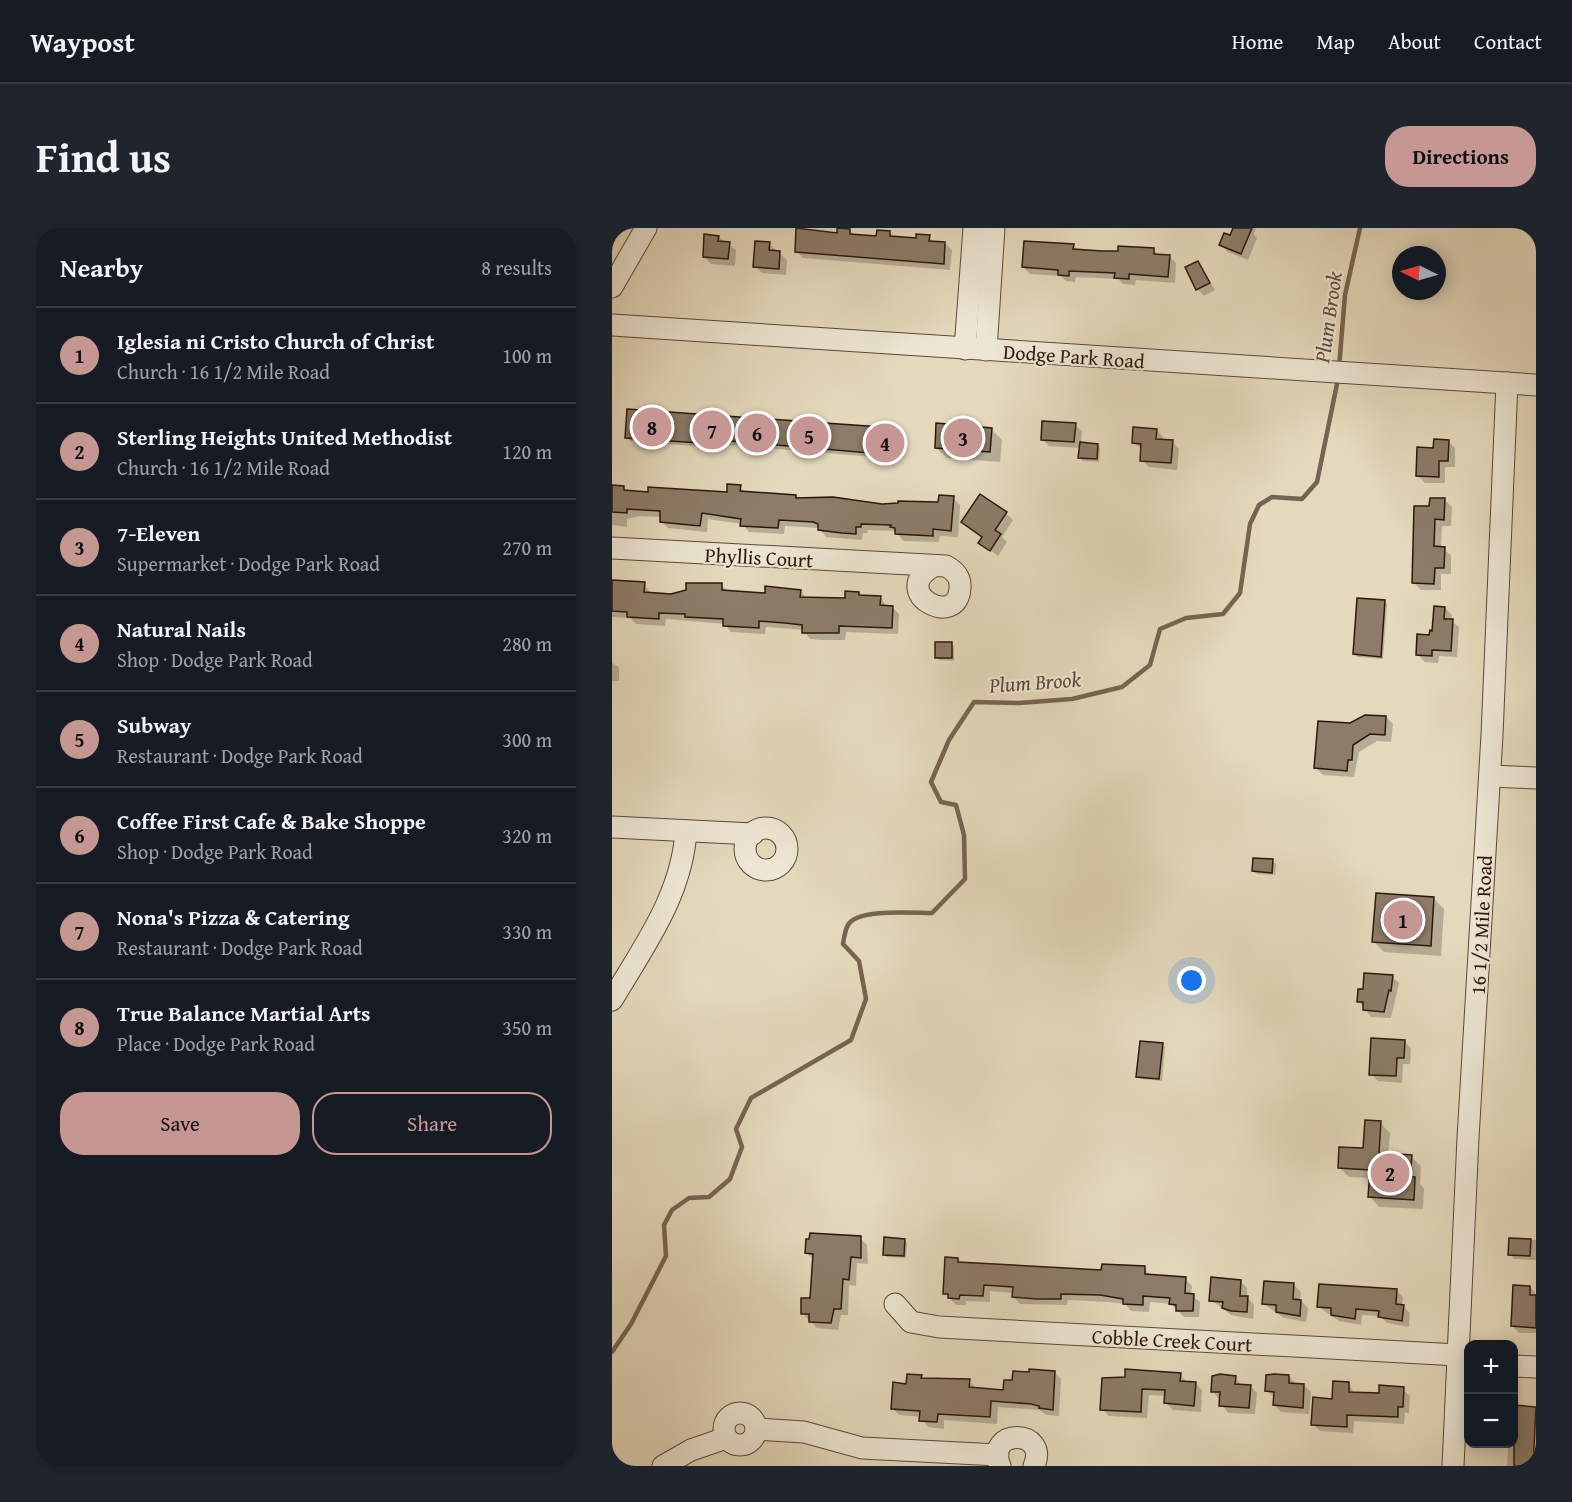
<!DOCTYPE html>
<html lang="en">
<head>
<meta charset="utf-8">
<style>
  :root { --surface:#171b24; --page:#20242c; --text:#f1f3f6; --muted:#9ea1a6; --line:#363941; --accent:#c59692 }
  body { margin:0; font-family:"Gentium Book Plus",serif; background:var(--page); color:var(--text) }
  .controls { position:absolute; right:18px; bottom:18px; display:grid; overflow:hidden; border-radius:12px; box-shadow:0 3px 15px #0003 }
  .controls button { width:54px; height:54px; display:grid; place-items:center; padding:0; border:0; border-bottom:2px solid var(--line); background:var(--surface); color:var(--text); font:30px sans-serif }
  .compass { position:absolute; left:780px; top:18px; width:54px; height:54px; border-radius:50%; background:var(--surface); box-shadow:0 3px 15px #0003; rotate:275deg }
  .you { position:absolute; left:580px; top:753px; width:21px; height:21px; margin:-15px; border:4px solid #fff; border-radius:50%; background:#1a73e8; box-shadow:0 0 0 9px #1a73e833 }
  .badge { display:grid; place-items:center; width:39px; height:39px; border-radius:50%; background:var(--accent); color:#111; font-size:20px; font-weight:700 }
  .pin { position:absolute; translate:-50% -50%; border:3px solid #fff; box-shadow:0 2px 6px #0006 }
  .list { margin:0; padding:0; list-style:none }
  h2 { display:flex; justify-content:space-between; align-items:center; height:78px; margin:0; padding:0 24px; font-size:26px }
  h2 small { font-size:20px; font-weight:400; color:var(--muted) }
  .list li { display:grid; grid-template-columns:39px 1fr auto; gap:18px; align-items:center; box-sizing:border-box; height:96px; padding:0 24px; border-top:2px solid var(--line) }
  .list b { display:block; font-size:22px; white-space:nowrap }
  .list p { margin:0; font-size:20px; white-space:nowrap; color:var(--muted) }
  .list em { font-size:20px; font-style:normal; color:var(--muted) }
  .actions { display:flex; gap:12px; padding:18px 24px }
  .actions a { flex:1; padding:14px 0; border:2px solid var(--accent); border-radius:24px; text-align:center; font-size:21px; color:var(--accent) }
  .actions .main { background:var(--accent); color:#111 }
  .map { position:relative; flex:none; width:924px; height:1238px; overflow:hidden; border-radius:24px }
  header { display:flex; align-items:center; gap:36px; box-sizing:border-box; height:84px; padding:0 30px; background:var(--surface); border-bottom:2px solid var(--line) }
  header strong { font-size:28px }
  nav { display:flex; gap:33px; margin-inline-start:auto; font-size:21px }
  .intro { display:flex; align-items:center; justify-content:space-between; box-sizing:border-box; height:144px; padding:0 36px }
  h1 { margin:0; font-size:42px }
  .button { padding:15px 27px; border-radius:24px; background:var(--accent); color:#111; font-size:21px; font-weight:700 }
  main { display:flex; gap:36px; padding:0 36px }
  aside { flex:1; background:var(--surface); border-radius:24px; box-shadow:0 3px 15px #0003 }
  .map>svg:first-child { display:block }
  .shadow { fill:#0003 }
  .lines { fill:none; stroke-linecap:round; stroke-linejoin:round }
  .stream { stroke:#766452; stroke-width:4.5 }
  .building { fill:#8c7c68; stroke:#2d170d; stroke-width:1.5 }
  .minor-casing { stroke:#5b4839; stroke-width:23 }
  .minor { stroke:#ede6d3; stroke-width:21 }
  .labels { text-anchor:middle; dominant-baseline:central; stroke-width:4.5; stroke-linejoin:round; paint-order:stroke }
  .street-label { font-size:20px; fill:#2d170d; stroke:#ede6d3 }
  .water-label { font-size:21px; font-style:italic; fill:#5d4a3b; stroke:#ede6d3 }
</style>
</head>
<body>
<header>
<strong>Waypost</strong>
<nav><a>Home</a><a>Map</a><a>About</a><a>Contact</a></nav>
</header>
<div class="intro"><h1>Find us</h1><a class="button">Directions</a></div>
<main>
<aside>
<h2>Nearby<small>8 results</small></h2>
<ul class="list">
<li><span class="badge">1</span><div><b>Iglesia ni Cristo Church of Christ</b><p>Church · 16 1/2 Mile Road</p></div><em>100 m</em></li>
<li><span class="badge">2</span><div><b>Sterling Heights United Methodist</b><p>Church · 16 1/2 Mile Road</p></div><em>120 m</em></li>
<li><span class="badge">3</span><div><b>7-Eleven</b><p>Supermarket · Dodge Park Road</p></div><em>270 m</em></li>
<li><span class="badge">4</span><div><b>Natural Nails</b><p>Shop · Dodge Park Road</p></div><em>280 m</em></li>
<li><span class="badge">5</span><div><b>Subway</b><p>Restaurant · Dodge Park Road</p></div><em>300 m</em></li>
<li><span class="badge">6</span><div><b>Coffee First Cafe &amp; Bake Shoppe</b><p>Shop · Dodge Park Road</p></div><em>320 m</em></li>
<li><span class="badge">7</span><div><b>Nona's Pizza &amp; Catering</b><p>Restaurant · Dodge Park Road</p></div><em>330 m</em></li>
<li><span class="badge">8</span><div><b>True Balance Martial Arts</b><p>Place · Dodge Park Road</p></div><em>350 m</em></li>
</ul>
<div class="actions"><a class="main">Save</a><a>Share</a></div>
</aside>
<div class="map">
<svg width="924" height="1238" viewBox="0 0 924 1238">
  <rect width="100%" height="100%" fill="#e4d9bc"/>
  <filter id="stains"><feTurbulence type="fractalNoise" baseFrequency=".00333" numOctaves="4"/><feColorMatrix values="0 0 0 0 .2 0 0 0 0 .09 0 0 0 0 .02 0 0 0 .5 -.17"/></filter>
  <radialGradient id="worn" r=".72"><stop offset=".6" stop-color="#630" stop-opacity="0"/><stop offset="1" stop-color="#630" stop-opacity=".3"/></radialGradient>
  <!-- shadow -->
  <g class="shadow">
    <path d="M 186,0 L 226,6 L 238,2 L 243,8 L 266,10 L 277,4 L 283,10 L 306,12 L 317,9 L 323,15 L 333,15 L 340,22 L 338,42 L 191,30 L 184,23 Z"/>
    <path d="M 623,0 L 644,0 L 642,6 L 645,10 L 636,32 L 616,24 L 609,17 L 619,9 Z"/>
    <path d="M 106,9 L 124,22 L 123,38 L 99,36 L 92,29 Z"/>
    <path d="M 157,16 L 175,32 L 174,47 L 150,45 L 143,38 Z"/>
    <path d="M 461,17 L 467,23 L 507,25 L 542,22 L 547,27 L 557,28 L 564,35 L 563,55 L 524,52 L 523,57 L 511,56 L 506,51 L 464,49 L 463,54 L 454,53 L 449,48 L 418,46 L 411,39 Z"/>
    <path d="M 586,34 L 603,62 L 592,68 L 585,61 Z"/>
    <path d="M 463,197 L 470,203 L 469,216 L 485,217 L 488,220 L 487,234 L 471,233 L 468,230 L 469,220 L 437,218 L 430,211 Z"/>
    <path d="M 379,201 L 390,212 L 388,234 L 335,230 L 324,219 Z"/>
    <path d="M 283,202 L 287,206 L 285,231 L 93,215 L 92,219 L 19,213 L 15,209 Z"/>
    <path d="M 544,202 L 551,209 L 551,213 L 560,214 L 567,221 L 565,242 L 537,239 L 530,232 L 530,221 L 521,214 Z"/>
    <path d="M 836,213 L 843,220 L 843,239 L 833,239 L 833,255 L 813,255 L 806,248 L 822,221 Z"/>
    <path d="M 0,259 L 11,260 L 15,264 L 37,265 L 116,265 L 128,259 L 134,265 L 270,277 L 328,276 L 341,270 L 348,277 L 346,309 L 328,308 L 327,314 L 291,313 L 284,303 L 256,302 L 255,305 L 251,305 L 250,312 L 214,309 L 207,300 L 173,298 L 172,306 L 137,304 L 130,296 L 96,291 L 95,304 L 56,300 L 49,293 L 49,289 L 27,288 L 15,291 L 15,299 L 0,297 Z"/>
    <path d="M 833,272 L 840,279 L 839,298 L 830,298 L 829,320 L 839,327 L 839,346 L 829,346 L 829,362 L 809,362 L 802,355 L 819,280 Z"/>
    <path d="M 394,285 L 401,292 L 390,309 L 395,314 L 386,328 L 368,314 L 371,310 L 351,294 Z"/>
    <path d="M 0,351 L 32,356 L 39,366 L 59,367 L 109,357 L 117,364 L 154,366 L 188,363 L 195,370 L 234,371 L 246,366 L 249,368 L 268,369 L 275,379 L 280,379 L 287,386 L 286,406 L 234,404 L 233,412 L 212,412 L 198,411 L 191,402 L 181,401 L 154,399 L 153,406 L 119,404 L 113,396 L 54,391 L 53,398 L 24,396 L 18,390 L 0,389 Z"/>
    <path d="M 772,373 L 775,376 L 771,431 L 745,429 L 742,426 Z"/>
    <path d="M 833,380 L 840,387 L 839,393 L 847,399 L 845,429 L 827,428 L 826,435 L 813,434 L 806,427 L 822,404 Z"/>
    <path d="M 339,416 L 342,419 L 342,433 L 327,432 L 324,429 Z"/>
    <path d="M 0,435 L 7,439 L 7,453 L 0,453 Z"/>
    <path d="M 774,489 L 781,496 L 779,514 L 765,513 L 747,524 L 742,549 L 711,547 L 704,540 L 739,496 Z"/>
    <path d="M 660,633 L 664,636 L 663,647 L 645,646 L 642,643 Z"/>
    <path d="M 822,671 L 832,681 L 829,728 L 772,724 L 762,714 Z"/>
    <path d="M 780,749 L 787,755 L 779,790 L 759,789 L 747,773 L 752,763 Z"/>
    <path d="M 792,813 L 799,820 L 798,836 L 791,836 L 790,855 L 766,853 L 759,846 Z"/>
    <path d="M 550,816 L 553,819 L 550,853 L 529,851 L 526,848 Z"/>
    <path d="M 768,895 L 778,905 L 776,927 L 799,929 L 809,938 L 808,956 L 812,960 L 811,981 L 767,979 L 758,969 L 759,950 L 737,949 L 727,939 L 753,922 Z"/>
    <path d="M 248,1010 L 255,1017 L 256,1036 L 245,1035 L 244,1058 L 237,1057 L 236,1087 L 229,1087 L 226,1102 L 205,1100 L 190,1085 L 199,1072 L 202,1032 L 195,1025 Z"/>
    <path d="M 898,1011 L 924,1012 L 924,1032 L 902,1031 L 898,1026 Z"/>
    <path d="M 292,1012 L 295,1015 L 294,1030 L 275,1029 L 272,1026 Z"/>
    <path d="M 346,1031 L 350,1035 L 491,1044 L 532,1040 L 539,1048 L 573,1051 L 580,1058 L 579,1067 L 588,1074 L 587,1089 L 572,1089 L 559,1076 L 538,1074 L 537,1084 L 519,1083 L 513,1076 L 496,1074 L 456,1072 L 455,1077 L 408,1076 L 401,1069 L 402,1065 L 378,1063 L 378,1074 L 354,1073 L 354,1077 L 344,1077 L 333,1065 Z"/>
    <path d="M 629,1053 L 635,1060 L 635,1069 L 642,1077 L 641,1091 L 619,1087 L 599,1072 Z"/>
    <path d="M 682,1057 L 689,1064 L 688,1072 L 696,1080 L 694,1094 L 672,1090 L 652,1076 Z"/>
    <path d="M 918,1059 L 924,1066 L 924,1105 L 907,1105 L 900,1098 Z"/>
    <path d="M 784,1062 L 791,1069 L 790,1078 L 798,1085 L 797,1099 L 775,1095 L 768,1088 L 750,1087 L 749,1097 L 727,1093 L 707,1079 Z"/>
    <path d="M 442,1144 L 449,1151 L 447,1188 L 435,1187 L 427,1182 L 386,1179 L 385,1196 L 332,1192 L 332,1201 L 316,1199 L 309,1189 L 287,1187 L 280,1180 L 295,1157 L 309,1148 L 313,1152 L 357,1153 L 364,1160 L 392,1163 L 401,1154 Z"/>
    <path d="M 568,1146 L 575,1155 L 583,1155 L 590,1162 L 589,1184 L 561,1182 L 554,1175 L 554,1168 L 537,1167 L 535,1190 L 497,1188 L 490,1181 L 492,1152 Z"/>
    <path d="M 677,1148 L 684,1157 L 692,1157 L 699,1164 L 697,1186 L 669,1184 L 662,1177 L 663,1170 L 655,1163 Z"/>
    <path d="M 623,1149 L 630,1158 L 638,1158 L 645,1165 L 643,1186 L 616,1185 L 601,1163 Z"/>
    <path d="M 736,1155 L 743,1166 L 769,1167 L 791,1161 L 798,1168 L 797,1185 L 793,1185 L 792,1196 L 742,1193 L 741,1205 L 708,1203 L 701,1196 Z"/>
    <path d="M 902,1179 L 924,1180 L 924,1238 L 895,1238 L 896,1220 L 892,1216 L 902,1216 Z"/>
  </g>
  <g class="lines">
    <!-- stream -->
    <g class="stream">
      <path d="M 727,140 L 733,67 L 748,0"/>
      <path d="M 0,1124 L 19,1096 L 54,1028 L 52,997 L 60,982 L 77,970 L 97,969 L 118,951 L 130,919 L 124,901 L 139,870 L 239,812 L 254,771 L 247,733 L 231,716 C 232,710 233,702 236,697 C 245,680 302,685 320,685 L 353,651 L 352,607 L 344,577 L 329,574 L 319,554 L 337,512 L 362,474 L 407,475 L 460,471 L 510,459 L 538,437 L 548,401 L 574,390 L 611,386 L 628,365 L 638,296 L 647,277 L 660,269 L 690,271 L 705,254 L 726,151"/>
    </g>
  </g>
  <!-- building -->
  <g class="building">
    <path d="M 184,0 L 225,5 L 225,0 L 238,1 L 238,6 L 264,8 L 265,2 L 278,3 L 278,8 L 304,10 L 304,6 L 318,7 L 317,13 L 333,14 L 332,36 L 183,24 Z"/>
    <path d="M 621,0 L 640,0 L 629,26 L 607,17 L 612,5 L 618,7 Z"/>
    <path d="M 92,6 L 107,8 L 106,13 L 118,14 L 116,31 L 91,29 Z"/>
    <path d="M 143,13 L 158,14 L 157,22 L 168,23 L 167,41 L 141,39 Z"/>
    <path d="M 412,13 L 462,16 L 461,21 L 490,23 L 506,23 L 506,18 L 542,20 L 542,26 L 558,27 L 556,49 L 517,46 L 517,51 L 502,50 L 503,45 L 457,43 L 457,48 L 446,47 L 446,42 L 410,39 Z"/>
    <path d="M 586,33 L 598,55 L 584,62 L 573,39 Z"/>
    <path d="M 15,181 L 283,200 L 281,227 L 131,214 L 89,211 L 88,215 L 13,210 Z"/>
    <path d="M 430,193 L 464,195 L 462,214 L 429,212 Z"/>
    <path d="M 324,195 L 380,200 L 378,224 L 323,220 Z"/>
    <path d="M 521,199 L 545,201 L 544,211 L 561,212 L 559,235 L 528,233 L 529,216 L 520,215 Z"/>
    <path d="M 822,211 L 837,212 L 836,233 L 827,233 L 827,249 L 804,248 L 805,219 L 821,220 Z"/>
    <path d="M 468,214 L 486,216 L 485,231 L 466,230 Z"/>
    <path d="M 115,256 L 129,257 L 128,263 L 184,267 L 184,270 L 221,269 L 270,276 L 286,275 L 286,273 L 326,274 L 327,267 L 342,268 L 339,303 L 321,301 L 321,308 L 283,306 L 283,300 L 278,299 L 279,297 L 249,296 L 249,299 L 244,299 L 244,306 L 230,305 L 206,302 L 206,296 L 201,294 L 167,292 L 166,300 L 128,298 L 129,291 L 90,285 L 88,298 L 48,294 L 48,283 L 15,281 L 15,285 L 0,284 L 0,257 L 12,258 L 12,262 L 36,264 L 36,259 L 115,264 Z"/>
    <path d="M 368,266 L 395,284 L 383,302 L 389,306 L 378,323 L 366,315 L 370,309 L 349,294 Z"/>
    <path d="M 818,270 L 833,270 L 832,292 L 823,291 L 822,318 L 833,319 L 832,340 L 823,340 L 822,356 L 800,355 L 802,278 L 817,278 Z"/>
    <path d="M 0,352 L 33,354 L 32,364 L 59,366 L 74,362 L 74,355 L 110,355 L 110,362 L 153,365 L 153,358 L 189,362 L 188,369 L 233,370 L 233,363 L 247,364 L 247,367 L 269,368 L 268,377 L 281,378 L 280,400 L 227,398 L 227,405 L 190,405 L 190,397 L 173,395 L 147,393 L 147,400 L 111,398 L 111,391 L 73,389 L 73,386 L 47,385 L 47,391 L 15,389 L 15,384 L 0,383 Z"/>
    <path d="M 745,370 L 773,372 L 769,429 L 741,426 Z"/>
    <path d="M 822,378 L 833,379 L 832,391 L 841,391 L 839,423 L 820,422 L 820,428 L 804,427 L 805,406 L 817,407 L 818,402 L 820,403 Z"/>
    <rect x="323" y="414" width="17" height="16"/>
    <path d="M 753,487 L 774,488 L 773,507 L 758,506 L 741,517 L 740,532 L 736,532 L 735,543 L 702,540 L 706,493 L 738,495 Z"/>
    <path d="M 641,630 L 661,631 L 660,645 L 640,643 Z"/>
    <path d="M 764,665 L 822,669 L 819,718 L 760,714 Z"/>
    <path d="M 752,745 L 781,747 L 779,763 L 777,762 L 772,784 L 751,782 L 751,774 L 745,774 L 746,761 L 751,761 Z"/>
    <path d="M 759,810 L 793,812 L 792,830 L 785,830 L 784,848 L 757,847 Z"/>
    <path d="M 528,813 L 551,815 L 547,851 L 524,849 Z"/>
    <path d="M 753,892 L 769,893 L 767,925 L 800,927 L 798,949 L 803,949 L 802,972 L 756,969 L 758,942 L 726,940 L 727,919 L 751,920 Z"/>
    <path d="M 198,1005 L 249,1008 L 249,1030 L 239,1029 L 237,1052 L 231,1051 L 229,1081 L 222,1081 L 219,1095 L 197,1094 L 197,1086 L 189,1086 L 189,1070 L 198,1070 L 201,1026 L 193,1025 L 194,1011 L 197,1011 Z"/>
    <path d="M 272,1009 L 293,1011 L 292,1028 L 271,1027 Z"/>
    <path d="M 897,1010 L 919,1011 L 918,1028 L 896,1027 Z"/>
    <path d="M 333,1029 L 346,1030 L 346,1034 L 489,1042 L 490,1036 L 533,1038 L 533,1046 L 574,1049 L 573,1065 L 582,1066 L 581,1083 L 564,1083 L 564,1077 L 557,1076 L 558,1070 L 531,1068 L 531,1077 L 511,1076 L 511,1071 L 488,1067 L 449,1066 L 449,1071 L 424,1071 L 400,1069 L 401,1059 L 372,1057 L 371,1068 L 348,1067 L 347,1071 L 336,1070 L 336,1066 L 331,1066 Z"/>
    <path d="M 599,1049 L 629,1052 L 628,1068 L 636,1068 L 635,1084 L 619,1083 L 610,1080 L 611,1074 L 597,1073 Z"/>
    <path d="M 652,1053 L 682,1055 L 681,1071 L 689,1072 L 688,1088 L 664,1084 L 664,1077 L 650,1076 Z"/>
    <path d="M 707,1056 L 785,1061 L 784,1076 L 792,1077 L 790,1093 L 766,1089 L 767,1083 L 744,1081 L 743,1091 L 719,1087 L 719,1080 L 705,1079 Z"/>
    <path d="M 901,1057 L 918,1058 L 918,1067 L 924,1067 L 924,1100 L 899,1098 Z"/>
    <path d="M 417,1141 L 443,1143 L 441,1182 L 427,1180 L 427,1178 L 419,1176 L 379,1173 L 378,1189 L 326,1186 L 325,1194 L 307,1193 L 308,1183 L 279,1181 L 281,1154 L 294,1156 L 295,1146 L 310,1147 L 309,1150 L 358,1151 L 357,1159 L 391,1162 L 392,1152 L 400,1152 L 401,1143 L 417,1144 Z"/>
    <path d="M 513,1141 L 569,1145 L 568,1153 L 584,1154 L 582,1178 L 552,1175 L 553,1162 L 530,1161 L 529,1184 L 488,1182 L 490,1150 L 513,1149 Z"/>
    <path d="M 608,1146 L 624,1148 L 623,1156 L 639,1157 L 637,1180 L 607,1178 L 608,1164 L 599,1164 L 600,1148 Z"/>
    <path d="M 662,1146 L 677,1147 L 677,1155 L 692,1156 L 691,1180 L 661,1177 L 662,1164 L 653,1163 L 654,1147 Z"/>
    <path d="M 721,1153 L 737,1154 L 737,1164 L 767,1165 L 767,1157 L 792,1159 L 791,1179 L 786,1179 L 786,1189 L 735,1187 L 735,1199 L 699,1197 L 701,1169 L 720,1171 Z"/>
    <path d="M 902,1177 L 924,1179 L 921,1238 L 902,1238 Z"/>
  </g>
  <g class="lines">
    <!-- minor casing -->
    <g class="minor-casing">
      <g id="minor">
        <path d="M 0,59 L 34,0"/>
        <path d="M 0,97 L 924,157"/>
        <path d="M 353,121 L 362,0"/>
        <path d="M 374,122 L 382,0"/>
        <path d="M 0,320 L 334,338 C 343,343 349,349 348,360 C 346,402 277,365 320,339"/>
        <path d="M 878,548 L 924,550"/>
        <path d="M 0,599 L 141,606"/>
        <circle cx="154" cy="621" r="21"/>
        <path d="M 0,772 C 32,718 70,667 74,603"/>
        <path d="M 283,1076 L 299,1094 L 327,1099 L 846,1127"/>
        <path d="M 902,1138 L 924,1139"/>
        <circle cx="128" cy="1201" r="16"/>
        <path d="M 144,1201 L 192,1204 L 250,1220 L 386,1227"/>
        <path d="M 51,1238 L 79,1222 L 114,1210"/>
        <path d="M 388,1238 C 372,1200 438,1200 422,1238"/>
        <path d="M 841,1238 L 856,910 L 880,507 L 895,155"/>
      </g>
    </g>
    <!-- minor -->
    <use href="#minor" class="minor"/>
  </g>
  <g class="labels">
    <!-- street labels -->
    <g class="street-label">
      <text transform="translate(462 128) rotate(4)">Dodge Park Road</text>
      <text transform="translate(147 329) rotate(3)">Phyllis Court</text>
      <text transform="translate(869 697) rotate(-87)">16 1/2 Mile Road</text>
      <text transform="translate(560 1112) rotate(3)">Cobble Creek Court</text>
    </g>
    <!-- water labels -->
    <g class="water-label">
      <text transform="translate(716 89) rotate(-82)">Plum Brook</text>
      <text transform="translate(423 454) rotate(-4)">Plum Brook</text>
    </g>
  </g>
  <rect width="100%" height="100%" filter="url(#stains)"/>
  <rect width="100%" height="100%" fill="url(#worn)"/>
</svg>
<div class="controls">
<button>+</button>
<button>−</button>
</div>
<svg class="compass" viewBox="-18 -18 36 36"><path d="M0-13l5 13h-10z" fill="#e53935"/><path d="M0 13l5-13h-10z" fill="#9ea1a6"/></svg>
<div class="you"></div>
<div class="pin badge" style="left:791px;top:692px">1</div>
<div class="pin badge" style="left:778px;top:945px">2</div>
<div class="pin badge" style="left:351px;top:210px">3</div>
<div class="pin badge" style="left:273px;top:215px">4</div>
<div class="pin badge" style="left:197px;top:208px">5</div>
<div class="pin badge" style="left:145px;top:205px">6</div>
<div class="pin badge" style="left:100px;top:202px">7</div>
<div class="pin badge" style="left:40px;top:199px">8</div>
</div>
</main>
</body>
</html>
